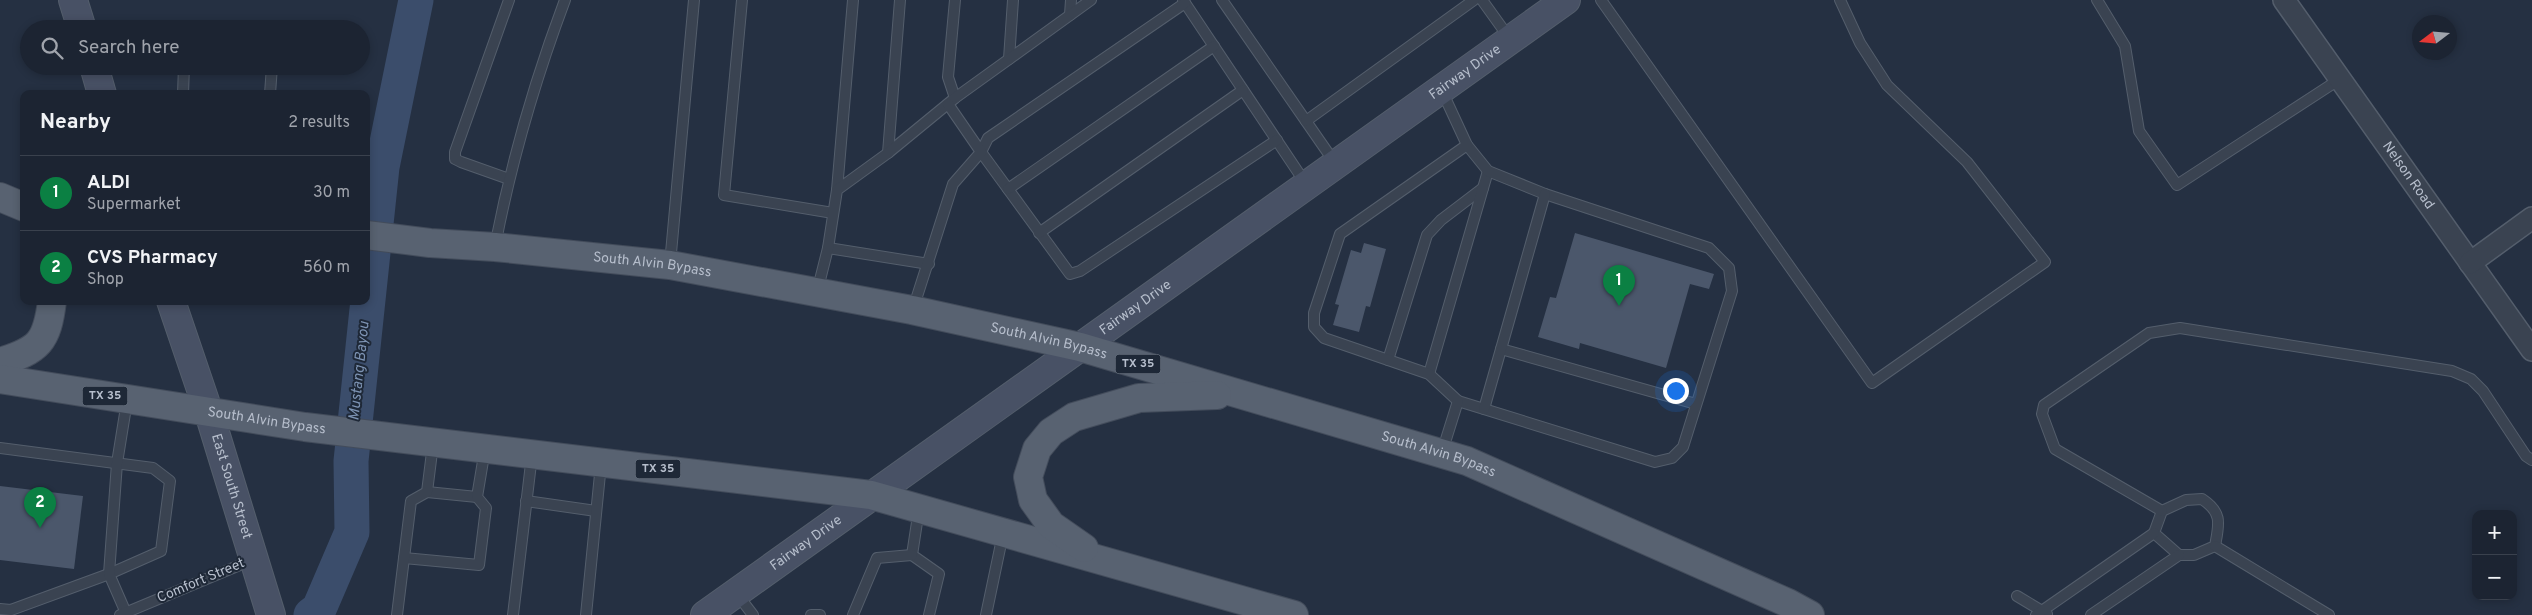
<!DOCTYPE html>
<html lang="en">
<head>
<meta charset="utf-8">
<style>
  :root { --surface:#1c2432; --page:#29303e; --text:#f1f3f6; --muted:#a0a4ac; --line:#3a414d; --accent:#0b8043 }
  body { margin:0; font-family:Overpass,sans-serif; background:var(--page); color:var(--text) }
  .controls { position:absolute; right:15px; bottom:15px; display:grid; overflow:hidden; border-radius:10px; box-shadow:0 2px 8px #0003 }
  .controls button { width:45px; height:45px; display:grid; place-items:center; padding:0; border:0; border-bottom:1px solid var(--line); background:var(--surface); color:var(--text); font:25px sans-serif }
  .compass { position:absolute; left:2412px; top:15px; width:45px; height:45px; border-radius:50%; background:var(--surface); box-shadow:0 2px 8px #0003; rotate:254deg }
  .you { position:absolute; left:1675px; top:390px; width:18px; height:18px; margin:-12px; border:4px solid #fff; border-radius:50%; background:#1a73e8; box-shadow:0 0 0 8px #1a73e833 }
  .badge { display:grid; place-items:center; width:32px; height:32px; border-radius:50%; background:var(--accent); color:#fff; font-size:16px; font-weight:700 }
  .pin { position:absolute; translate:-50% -41px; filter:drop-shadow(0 1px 2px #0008) }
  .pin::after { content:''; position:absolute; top:26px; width:18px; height:15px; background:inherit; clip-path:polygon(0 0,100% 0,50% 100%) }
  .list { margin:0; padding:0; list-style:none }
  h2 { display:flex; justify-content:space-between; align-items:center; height:65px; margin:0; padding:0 20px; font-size:21px }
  h2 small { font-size:16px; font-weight:400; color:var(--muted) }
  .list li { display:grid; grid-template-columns:32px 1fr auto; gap:15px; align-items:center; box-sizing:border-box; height:75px; padding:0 20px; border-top:1px solid var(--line) }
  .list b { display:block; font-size:19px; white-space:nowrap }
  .list p { margin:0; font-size:16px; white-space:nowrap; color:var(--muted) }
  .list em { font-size:16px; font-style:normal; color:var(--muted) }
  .icon { flex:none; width:28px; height:28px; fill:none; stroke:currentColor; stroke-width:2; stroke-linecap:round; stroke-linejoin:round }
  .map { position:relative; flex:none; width:2532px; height:615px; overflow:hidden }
  .search { position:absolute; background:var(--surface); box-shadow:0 2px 8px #0003; left:20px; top:20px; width:350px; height:55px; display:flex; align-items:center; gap:12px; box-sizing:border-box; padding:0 18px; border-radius:28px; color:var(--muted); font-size:19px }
  .panel { position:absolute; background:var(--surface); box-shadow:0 2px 8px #0003; left:20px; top:90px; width:350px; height:215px; border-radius:10px }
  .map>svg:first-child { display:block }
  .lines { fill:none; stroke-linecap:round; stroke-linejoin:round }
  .river { stroke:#3b4d6b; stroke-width:35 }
  .building { fill:#4b576b }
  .lane-casing { stroke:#545e6c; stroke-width:12 }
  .street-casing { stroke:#545e6c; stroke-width:24 }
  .secondary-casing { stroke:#545e6c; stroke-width:30 }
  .primary-casing { stroke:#434c5b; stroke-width:30 }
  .lane { stroke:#3a4351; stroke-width:10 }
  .street { stroke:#3a4351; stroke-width:21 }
  .secondary { stroke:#485165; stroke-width:28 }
  .primary { stroke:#586271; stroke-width:28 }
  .labels { text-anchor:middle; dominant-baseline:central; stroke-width:4; stroke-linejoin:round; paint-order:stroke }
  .shield { fill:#1e2837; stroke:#88919f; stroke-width:1 }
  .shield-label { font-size:12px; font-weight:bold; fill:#b6becc }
  .street-label { font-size:14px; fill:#b6becc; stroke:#1e2837 }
  .water-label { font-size:15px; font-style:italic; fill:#7d93b3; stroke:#1e2837 }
</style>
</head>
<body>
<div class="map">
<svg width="2532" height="615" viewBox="0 0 2532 615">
  <rect width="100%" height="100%" fill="#253042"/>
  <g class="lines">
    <!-- river -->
    <path class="river" d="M 311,615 L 319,609 L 352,532 L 351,461 L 382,167 L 416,0"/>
  </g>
  <!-- building -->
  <g class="building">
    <path d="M 1575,233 L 1714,274 L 1709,289 L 1690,284 L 1666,368 L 1580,343 L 1579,349 L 1538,337 L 1550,297 L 1556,298 Z"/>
    <path d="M 1364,243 L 1386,249 L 1370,307 L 1366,306 L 1359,332 L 1333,325 L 1339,305 L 1335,304 L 1351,250 L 1361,253 Z"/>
    <path d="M 0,486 L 83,496 L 74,569 L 0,560 Z"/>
  </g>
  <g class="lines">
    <!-- lane casing -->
    <g class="lane-casing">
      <g id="lane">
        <path d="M 509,0 L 455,152 L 455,159 L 461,162 L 509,179"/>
        <path d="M 742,0 L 724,195 L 833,213"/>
        <path d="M 1183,0 L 1306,184"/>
        <path d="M 1222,0 L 1335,163"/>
        <path d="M 1482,0 L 1510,39"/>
        <path d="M 1601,0 L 1872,383 L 2045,262 L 1967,162 L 1887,85 L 1860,43 L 1840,0"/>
        <path d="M 2097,0 L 2125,46 L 2139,131 L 2177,185 L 2340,79"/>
        <path d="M 1185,3 L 988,138 L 981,152 L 1070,274 L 1080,271 L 1277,140"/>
        <path d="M 1070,15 L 1071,0"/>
        <path d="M 1009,59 L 1013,0"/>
        <path d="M 183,94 L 184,66"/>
        <path d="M 270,94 L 272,66"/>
        <path d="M 955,98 L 948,77 L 955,0"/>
        <path d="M 1306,121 L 1474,0"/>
        <path d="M 888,153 L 900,0"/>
        <path d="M 1008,189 L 1214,46"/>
        <path d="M 837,190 L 853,0"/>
        <path d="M 1039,233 L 1243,90"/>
        <path d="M 495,246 C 511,163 535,80 565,0"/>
        <path d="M 828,248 L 929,264"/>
        <path d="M 670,264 L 694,0"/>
        <path d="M 817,292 L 828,248 L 837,190 L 888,153 L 955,98 L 1091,0"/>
        <path d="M 913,309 L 953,184 L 981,152 L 948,104"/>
        <path d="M 1501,349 L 1696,404"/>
        <path d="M 1388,360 L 1427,235 L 1441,220 L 1483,188"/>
        <path d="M 1429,374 L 1488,171"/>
        <path d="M 1458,401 L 1655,462 L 1672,458 L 1683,447 L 1732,291 L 1729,268 L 1709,248 L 1545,194 L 1488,171 L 1467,145"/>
        <path d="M 1484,409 L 1545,194"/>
        <path d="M 0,448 L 153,468 L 170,481 L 161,551 L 109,574 L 11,610 L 0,609"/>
        <path d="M 1442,452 L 1458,401 L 1429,374 L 1324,338 L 1314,327 L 1314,313 L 1340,234 L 1467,145 L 1442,91"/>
        <path d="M 427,492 L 477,497"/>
        <path d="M 2202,499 C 2223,513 2219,524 2215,546 L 2194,555 L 2179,555 L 2154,533 L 2162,511 L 2186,500 Z"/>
        <path d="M 526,501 L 596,511"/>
        <path d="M 919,509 L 912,555 L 939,574 L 929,615"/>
        <path d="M 2162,511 L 2055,449 L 2042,414 L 2044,405 L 2149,333 L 2180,328 L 2452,371 L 2471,379 L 2483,391 L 2526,456 L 2532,460"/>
        <path d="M 2215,546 L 2329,615"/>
        <path d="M 404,558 L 479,565 L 486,508 L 477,497 L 485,449"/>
        <path d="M 737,594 L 753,615"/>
        <path d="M 2017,596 L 2047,614"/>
        <path d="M 126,613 L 109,574 L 117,463 L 127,401"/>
        <path d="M 120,615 L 252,560"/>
        <path d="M 397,615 L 411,501 L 427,492 L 433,444"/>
        <path d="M 513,615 L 532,455"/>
        <path d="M 586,615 L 601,464"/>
        <path d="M 811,615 L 820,615"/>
        <path d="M 853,615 L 877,558 L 912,555"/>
        <path d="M 986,615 L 1003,534"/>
        <path d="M 2036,615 L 2154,533"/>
        <path d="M 2091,615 L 2179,555"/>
      </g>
    </g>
    <!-- street casing -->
    <g class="street-casing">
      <g id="street">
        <path id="s1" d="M 2284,0 L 2532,350"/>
        <path d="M 2470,263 L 2532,218"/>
      </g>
    </g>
    <!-- secondary casing -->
    <g class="secondary-casing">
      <g id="secondary">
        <path d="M 73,0 L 82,29"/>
        <path d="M 94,66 L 102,94"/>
        <path id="s2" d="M 171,301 L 209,413 L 271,615"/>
        <path id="s3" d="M 705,615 L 1566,0"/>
      </g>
    </g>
    <!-- primary casing -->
    <g class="primary-casing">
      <g id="primary">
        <path d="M 0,197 L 24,207"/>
        <path id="s4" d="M 366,235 L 430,243 L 495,247 L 670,265 L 912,310 L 1080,347 L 1467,461 L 1788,603 L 1810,615"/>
        <path d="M 0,362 C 39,350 47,342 52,301"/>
        <path id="s5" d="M 0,379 L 305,427 L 871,495 L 1294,615"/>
        <path d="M 1084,548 L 1051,525 L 1033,500 L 1028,477 L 1037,449 L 1051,432 L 1074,417 L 1139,398 L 1217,395"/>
      </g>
    </g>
    <!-- lane -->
    <use href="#lane" class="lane"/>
    <!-- street -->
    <use href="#street" class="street"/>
    <!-- secondary -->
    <use href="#secondary" class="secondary"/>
    <!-- primary -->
    <use href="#primary" class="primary"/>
  </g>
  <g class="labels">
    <!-- shield labels -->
    <g class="shield">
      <rect x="1115.5" y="354.5" width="45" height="19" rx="4"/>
      <rect x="82.5" y="386.5" width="45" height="19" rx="4"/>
      <rect x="635.5" y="459.5" width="45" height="19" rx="4"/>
    </g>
    <g class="shield-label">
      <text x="1138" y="364">TX 35</text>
      <text x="105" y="396">TX 35</text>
      <text x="658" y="469">TX 35</text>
    </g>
    <!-- street labels -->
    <g class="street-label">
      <text stroke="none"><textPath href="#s3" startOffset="934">Fairway Drive</textPath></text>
      <text stroke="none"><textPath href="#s1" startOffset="215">Nelson Road</textPath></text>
      <text stroke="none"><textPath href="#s4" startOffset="288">South Alvin Bypass</textPath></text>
      <text stroke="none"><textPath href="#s3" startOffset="529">Fairway Drive</textPath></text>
      <text stroke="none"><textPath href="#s4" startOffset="692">South Alvin Bypass</textPath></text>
      <text stroke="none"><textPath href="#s5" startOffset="270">South Alvin Bypass</textPath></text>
      <text stroke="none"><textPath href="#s4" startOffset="1098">South Alvin Bypass</textPath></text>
      <text stroke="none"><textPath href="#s2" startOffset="195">East South Street</textPath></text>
      <text stroke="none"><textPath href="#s3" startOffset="124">Fairway Drive</textPath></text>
      <text transform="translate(201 581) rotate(-23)">Comfort Street</text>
    </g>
    <!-- water labels -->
    <g class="water-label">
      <text transform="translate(360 371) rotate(-84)">Mustang Bayou</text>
    </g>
  </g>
</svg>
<div class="controls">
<button>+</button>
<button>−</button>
</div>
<svg class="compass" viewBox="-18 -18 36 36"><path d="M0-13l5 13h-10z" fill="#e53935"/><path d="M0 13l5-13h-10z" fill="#a0a4ac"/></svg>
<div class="you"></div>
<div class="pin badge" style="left:1619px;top:306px">1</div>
<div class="pin badge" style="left:40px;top:528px">2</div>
<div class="search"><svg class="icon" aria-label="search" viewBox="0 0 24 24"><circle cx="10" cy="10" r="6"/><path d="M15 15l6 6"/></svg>Search here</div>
<section class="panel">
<h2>Nearby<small>2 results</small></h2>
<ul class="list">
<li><span class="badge">1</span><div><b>ALDI</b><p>Supermarket</p></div><em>30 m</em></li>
<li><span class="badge">2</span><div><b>CVS Pharmacy</b><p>Shop</p></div><em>560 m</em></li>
</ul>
</section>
</div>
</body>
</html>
